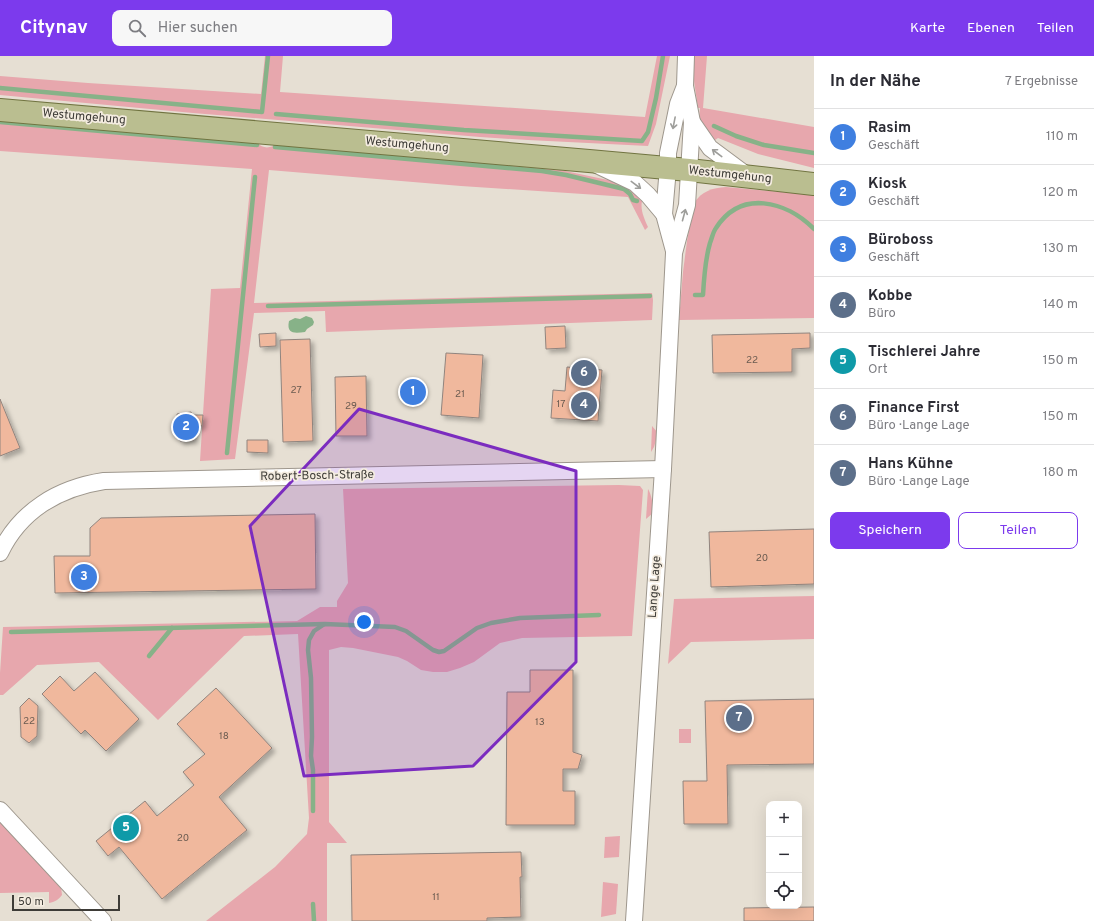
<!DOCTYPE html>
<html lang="de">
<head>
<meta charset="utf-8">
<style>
  :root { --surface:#fff; --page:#f7f7f7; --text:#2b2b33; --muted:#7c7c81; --line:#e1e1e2; --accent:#7c3aed }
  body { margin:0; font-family:Overpass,sans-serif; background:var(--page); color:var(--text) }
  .controls { position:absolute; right:12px; bottom:12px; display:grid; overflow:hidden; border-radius:8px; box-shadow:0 4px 16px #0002 }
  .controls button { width:36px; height:36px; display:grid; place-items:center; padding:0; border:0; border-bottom:1px solid var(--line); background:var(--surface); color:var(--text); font:20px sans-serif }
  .scale { position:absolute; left:12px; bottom:10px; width:108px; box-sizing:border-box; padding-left:4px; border:2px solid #3e3c37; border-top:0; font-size:11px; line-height:14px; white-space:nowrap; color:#3e3c37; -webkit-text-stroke:3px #f4ece0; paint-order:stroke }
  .you { position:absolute; left:364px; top:566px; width:14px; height:14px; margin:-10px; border:3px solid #fff; border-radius:50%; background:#1a73e8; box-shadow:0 0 0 6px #1a73e833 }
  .badge { display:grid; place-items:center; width:26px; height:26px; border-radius:50%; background:var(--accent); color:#fff; font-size:13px; font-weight:700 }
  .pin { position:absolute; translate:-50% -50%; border:2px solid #fff; box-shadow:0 1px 4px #0006 }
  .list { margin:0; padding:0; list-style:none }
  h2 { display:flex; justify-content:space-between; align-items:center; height:52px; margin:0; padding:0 16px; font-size:17px }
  h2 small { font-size:13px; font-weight:400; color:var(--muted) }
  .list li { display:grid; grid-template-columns:26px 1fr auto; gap:12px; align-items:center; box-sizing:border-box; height:56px; padding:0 16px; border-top:1px solid var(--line) }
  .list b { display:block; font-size:15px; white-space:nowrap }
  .list p { margin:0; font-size:13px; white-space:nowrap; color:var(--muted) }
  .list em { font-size:13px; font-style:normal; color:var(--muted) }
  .actions { display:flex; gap:8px; padding:12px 16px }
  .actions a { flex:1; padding:9px 0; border:1px solid var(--accent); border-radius:8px; text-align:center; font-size:14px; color:var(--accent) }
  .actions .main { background:var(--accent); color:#fff }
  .icon { flex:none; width:22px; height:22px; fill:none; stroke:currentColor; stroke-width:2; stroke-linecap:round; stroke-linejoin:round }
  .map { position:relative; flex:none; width:814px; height:865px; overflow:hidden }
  header { display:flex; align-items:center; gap:24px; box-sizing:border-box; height:56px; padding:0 20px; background:var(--accent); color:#fff }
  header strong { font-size:19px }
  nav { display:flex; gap:22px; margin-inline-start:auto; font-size:14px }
  .search { width:280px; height:36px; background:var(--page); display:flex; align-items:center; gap:10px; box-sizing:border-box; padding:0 14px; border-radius:8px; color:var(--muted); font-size:15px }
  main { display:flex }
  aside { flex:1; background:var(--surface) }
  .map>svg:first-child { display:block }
  .green { fill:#e7a7ad }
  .water { fill:#87b288 }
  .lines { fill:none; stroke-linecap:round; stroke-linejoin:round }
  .stream { stroke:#87b288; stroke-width:4.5 }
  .building { fill:#f0b89d; stroke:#90847e; filter:url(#shadow) }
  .street-casing { stroke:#9e978d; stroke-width:18 }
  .primary-casing { stroke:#717441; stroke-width:24 }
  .street { stroke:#fff; stroke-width:16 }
  .primary { stroke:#babe90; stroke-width:22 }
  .oneway { stroke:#9e9e9b }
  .marked { fill:#7b2cbf; fill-opacity:0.2; stroke:#7b2cbf; stroke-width:3; stroke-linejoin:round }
  .labels { text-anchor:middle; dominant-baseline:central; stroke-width:3.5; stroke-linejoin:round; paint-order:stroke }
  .number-label { font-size:10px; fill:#6a5b50 }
  .street-label { font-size:12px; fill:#3e3c37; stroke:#f4ece0 }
</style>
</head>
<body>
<header>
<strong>Citynav</strong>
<div class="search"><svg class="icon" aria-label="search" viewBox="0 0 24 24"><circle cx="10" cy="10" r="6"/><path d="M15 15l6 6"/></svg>Hier suchen</div>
<nav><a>Karte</a><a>Ebenen</a><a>Teilen</a></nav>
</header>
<main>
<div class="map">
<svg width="814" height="865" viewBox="0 0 814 865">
  <defs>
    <filter id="shadow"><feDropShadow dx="3.5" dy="3.5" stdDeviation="2" flood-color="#0004"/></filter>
  </defs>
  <rect width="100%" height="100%" fill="#e6dfd3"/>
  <!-- green -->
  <g class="green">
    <path d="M 265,0 L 283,0 L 280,36 L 645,61 L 657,0 L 670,0 L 656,68 L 648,90 L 528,84 L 480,81 L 193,57 L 0,39 L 0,20 L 88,27 L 261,38 Z"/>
    <path d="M 694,0 L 707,0 L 703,52 L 814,71 L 814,112 L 758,98 L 718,82 L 712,86 C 703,73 698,69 700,52 L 698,52 L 694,25 Z"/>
    <path d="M 0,63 L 256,86 C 265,94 269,92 280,87 L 551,112 L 608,124 L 624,130 L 634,134 L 643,142 C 639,152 644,162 648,171 L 645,174 L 628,141 L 461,130 L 269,114 L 254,247 L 652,237 L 653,244 L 652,264 L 326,276 L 325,255 L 254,257 L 235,403 L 200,405 L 211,233 L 240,232 L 252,113 L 0,95 Z"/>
    <path d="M 726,131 L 814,139 L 814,262 L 679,264 L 683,216 L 687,185 L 694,147 C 702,135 712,132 726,131 Z"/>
    <path d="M 652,370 L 658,377 L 654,391 L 651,396 Z"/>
    <path d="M 619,429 L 640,430 L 643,434 L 632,580 L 522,582 L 500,587 L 474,606 L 460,612 L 447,616 L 433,616 L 421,614 L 407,605 L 398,601 L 353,592 L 341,591 L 329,594 L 329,766 L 347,787 L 327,787 L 327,865 L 206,865 L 275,811 L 307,778 L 309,762 L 298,578 L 244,580 L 158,664 L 99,606 L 37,609 L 3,639 L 0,639 L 0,617 L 3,571 L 297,565 L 320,551 L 337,551 L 337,545 L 348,527 L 343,433 Z"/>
    <path d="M 648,433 C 652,440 653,449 653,457 L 646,463 Z"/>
    <path d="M 814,540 L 814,583 L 691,586 L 668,608 L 674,543 Z"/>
    <rect x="679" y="673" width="12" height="14"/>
    <path d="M 0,766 L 61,831 L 62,839 C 58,844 55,846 49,847 L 49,836 L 0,837 Z"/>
    <path d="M 620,780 L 619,801 L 604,802 L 605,781 Z"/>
    <path d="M 603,826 L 618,828 L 616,858 L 601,861 Z"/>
  </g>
  <!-- water -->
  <path class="water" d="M 306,260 L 312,262 L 314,266 L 313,269 L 307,273 L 305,276 C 296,277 286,279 289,265 L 295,262 L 300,263 Z"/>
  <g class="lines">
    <!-- stream -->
    <g class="stream">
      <path d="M 0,32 L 262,56 L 268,0"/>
      <path d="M 276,58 L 464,74 L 642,85 L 648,76 L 656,42 L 663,0"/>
      <path d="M 0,66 L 257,89"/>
      <path d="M 714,70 L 736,80 L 764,89 L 814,97"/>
      <path d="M 275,91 L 542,115 L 566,119 L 624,133 L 630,138 L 633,144 L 637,145"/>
      <path d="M 695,239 L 703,239 C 704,221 705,204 710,187 C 712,182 713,176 716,172 C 741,133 786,145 814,173"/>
      <path d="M 268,250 L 650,240"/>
      <path d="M 227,397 L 255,121"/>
      <path d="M 11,576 L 325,568 L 395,571 L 406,575 L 433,594 L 439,596 L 444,595 L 477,572 L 491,567 L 520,562 L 599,559"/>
      <path d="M 149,600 L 172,572"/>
      <path d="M 313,755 L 313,714 L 311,700 L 312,681 L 311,622 L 308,594 L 309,584 L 314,575 L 323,569"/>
      <path d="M 313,848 L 314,865"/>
    </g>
  </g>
  <!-- building -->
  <g class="building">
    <path d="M 565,270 L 566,292 L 546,293 L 545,271 Z"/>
    <path d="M 276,277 L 276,290 L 260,291 L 259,278 Z"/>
    <path d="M 810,277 L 810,292 L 792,293 L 792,316 L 713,317 L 712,279 Z"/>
    <path d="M 310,283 L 313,385 L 283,386 L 280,284 Z"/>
    <path d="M 446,297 L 483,299 L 479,362 L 441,359 Z"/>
    <path d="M 567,311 L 602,314 L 598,365 L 551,362 L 553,334 L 565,335 Z"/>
    <path d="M 366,320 L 367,380 L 336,380 L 335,321 Z"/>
    <path d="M 0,343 L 20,392 L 0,400 Z"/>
    <path d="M 191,356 L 192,359 L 203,359 L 202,370 L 193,370 L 194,384 L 180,385 L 177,358 Z"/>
    <path d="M 247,384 L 268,384 L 268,397 L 247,396 Z"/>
    <path d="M 315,458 L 316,533 L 55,537 L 54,500 L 90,500 L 90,472 L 101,462 Z"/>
    <path d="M 814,473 L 814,528 L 711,531 L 709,476 Z"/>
    <path d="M 530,614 L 573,614 L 573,696 L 582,699 L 578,713 L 563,713 L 563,735 L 575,735 L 575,769 L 506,769 L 507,636 L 530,636 Z"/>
    <path d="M 95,616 L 139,663 L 106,695 L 85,674 L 81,678 L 42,638 L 60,620 L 74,635 Z"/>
    <path d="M 216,632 L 272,692 L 219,741 L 247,774 L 162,843 L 119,791 L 108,800 L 96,785 L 145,745 L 157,760 L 194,729 L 183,716 L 205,698 L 177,668 Z"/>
    <path d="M 29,642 L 38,650 L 37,680 L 29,687 L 21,681 L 20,651 Z"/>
    <path d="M 814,643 L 814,708 L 727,709 L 728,768 L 684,768 L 683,725 L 707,725 L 705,645 Z"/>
    <path d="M 521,796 L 522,821 L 520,821 L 521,861 L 487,862 L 487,865 L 352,865 L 351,799 Z"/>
    <path d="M 814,851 L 814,865 L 744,865 L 744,852 Z"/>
  </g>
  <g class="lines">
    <!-- street casing -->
    <g class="street-casing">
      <g id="street">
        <path d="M 692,66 L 710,92 L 749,121"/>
        <path d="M 597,109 L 635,127 L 648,139 L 664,158"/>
        <path d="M 674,195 L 664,158 L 668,112 L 668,97 L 678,48 L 685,30"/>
        <path d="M 0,497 C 20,455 58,432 104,425 L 663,413"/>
        <path d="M 0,754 L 103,865"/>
        <path d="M 634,865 L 663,413 L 674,197 L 687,149 L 692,66 L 685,30 L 686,0"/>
      </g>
    </g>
    <!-- primary casing -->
    <g class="primary-casing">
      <path id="primary" d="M 0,54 L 589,105 L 689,114 L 814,128"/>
    </g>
    <!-- street -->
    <use href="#street" class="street"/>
    <!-- primary -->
    <use href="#primary" class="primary"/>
  </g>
  <!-- one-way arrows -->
  <defs><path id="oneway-shaft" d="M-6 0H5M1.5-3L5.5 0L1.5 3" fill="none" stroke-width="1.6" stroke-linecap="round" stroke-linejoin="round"/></defs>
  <g class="oneway">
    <use href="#oneway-shaft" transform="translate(674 67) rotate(101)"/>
    <use href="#oneway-shaft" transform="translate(717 97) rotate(-143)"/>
    <use href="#oneway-shaft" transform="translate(636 129) rotate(37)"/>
    <use href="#oneway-shaft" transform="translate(684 159) rotate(-75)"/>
  </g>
  <!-- marked area -->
  <path class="marked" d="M 359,353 L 576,415 L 576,606 L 473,710 L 304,720 L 250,470 Z"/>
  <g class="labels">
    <!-- number labels -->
    <g class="number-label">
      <text x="752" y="304">22</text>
      <text x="296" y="334">27</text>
      <text x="460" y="338">21</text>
      <text x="561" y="348">17</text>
      <text x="351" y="350">29</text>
      <text x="762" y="502">20</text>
      <text x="29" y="665">22</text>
      <text x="540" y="666">13</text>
      <text x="224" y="680">18</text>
      <text x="183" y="782">20</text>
      <text x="436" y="841">11</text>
    </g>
    <!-- street labels -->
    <g class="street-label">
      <text transform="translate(84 61) rotate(5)">Westumgehung</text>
      <text transform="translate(407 89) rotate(5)">Westumgehung</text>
      <text transform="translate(730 119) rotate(6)">Westumgehung</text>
      <text transform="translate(317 420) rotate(-1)">Robert-Bosch-Straße</text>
      <text transform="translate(655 531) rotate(-86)">Lange Lage</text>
    </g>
  </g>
</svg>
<div class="controls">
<button>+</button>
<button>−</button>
<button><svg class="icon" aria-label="locate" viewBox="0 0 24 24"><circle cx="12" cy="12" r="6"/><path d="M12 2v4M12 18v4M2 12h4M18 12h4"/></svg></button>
</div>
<div class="scale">50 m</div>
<div class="you"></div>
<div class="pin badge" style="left:413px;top:336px;background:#3f7fe0">1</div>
<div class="pin badge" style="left:186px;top:371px;background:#3f7fe0">2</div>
<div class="pin badge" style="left:84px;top:521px;background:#3f7fe0">3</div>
<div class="pin badge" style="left:584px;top:349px;background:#5c6f8a">4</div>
<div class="pin badge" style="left:126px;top:772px;background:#0f9aa8">5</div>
<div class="pin badge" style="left:584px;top:317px;background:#5c6f8a">6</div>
<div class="pin badge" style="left:739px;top:662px;background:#5c6f8a">7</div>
</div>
<aside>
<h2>In der Nähe<small>7 Ergebnisse</small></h2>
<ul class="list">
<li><span class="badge" style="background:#3f7fe0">1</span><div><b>Rasim</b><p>Geschäft</p></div><em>110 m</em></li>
<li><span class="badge" style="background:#3f7fe0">2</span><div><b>Kiosk</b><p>Geschäft</p></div><em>120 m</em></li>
<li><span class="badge" style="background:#3f7fe0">3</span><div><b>Büroboss</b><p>Geschäft</p></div><em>130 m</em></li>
<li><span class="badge" style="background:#5c6f8a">4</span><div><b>Kobbe</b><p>Büro</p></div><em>140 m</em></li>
<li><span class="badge" style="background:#0f9aa8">5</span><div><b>Tischlerei Jahre</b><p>Ort</p></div><em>150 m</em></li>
<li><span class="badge" style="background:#5c6f8a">6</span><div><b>Finance First</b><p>Büro · Lange Lage</p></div><em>150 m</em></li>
<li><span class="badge" style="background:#5c6f8a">7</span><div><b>Hans Kühne</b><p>Büro · Lange Lage</p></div><em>180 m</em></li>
</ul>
<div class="actions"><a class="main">Speichern</a><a>Teilen</a></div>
</aside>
</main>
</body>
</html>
